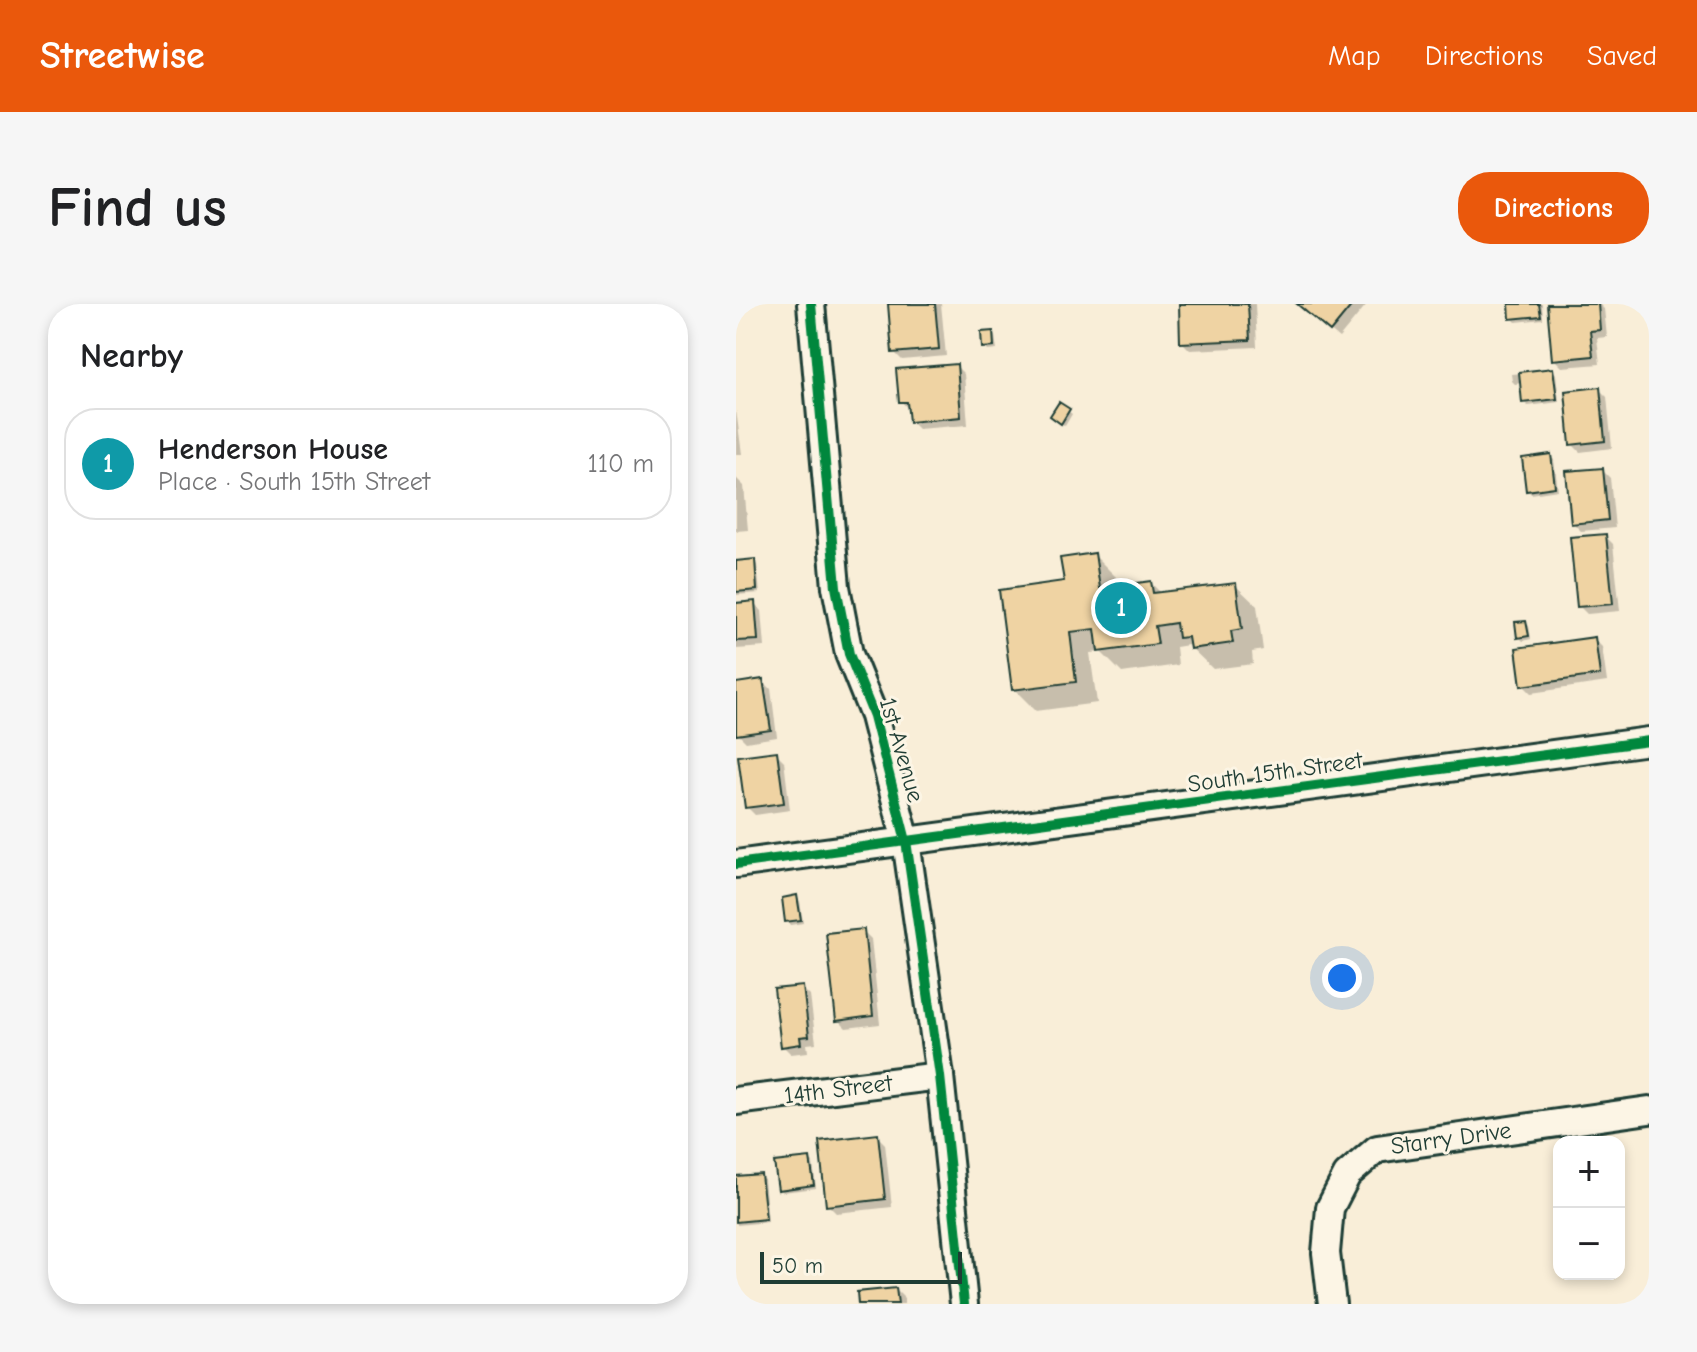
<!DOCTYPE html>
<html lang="en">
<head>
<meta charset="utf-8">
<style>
  :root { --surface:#fff; --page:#f6f6f6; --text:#202124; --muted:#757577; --line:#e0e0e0; --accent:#ea580c }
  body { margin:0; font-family:"Comic Neue",sans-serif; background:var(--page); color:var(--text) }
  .controls { position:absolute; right:24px; bottom:24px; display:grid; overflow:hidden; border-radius:16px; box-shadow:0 4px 12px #0003 }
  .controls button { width:72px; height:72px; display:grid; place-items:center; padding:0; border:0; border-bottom:2px solid var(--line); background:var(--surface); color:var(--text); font:40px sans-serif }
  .scale { position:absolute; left:24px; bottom:20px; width:202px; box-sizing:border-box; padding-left:8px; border:4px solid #1f3d34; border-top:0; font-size:22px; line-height:28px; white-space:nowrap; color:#1f3d34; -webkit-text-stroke:6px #fcf5e5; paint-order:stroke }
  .you { position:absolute; left:606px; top:674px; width:28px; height:28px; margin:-20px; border:6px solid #fff; border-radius:50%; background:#1a73e8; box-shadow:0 0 0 12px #1a73e833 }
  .badge { display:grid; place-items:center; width:52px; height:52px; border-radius:50%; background:var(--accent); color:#fff; font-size:26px; font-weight:700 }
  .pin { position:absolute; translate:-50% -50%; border:4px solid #fff; box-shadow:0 2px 8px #0006 }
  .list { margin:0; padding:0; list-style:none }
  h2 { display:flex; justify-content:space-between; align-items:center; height:104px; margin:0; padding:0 32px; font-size:34px }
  h2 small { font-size:26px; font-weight:400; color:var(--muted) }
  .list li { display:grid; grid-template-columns:52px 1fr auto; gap:24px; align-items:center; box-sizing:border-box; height:112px; margin:0 16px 16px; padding:0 16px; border:2px solid var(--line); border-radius:32px }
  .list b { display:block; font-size:30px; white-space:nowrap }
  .list p { margin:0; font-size:26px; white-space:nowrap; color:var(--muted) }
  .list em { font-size:26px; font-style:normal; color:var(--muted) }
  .map { position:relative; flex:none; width:913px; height:1000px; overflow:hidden; border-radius:32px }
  header { display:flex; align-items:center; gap:48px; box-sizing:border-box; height:112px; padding:0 40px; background:var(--accent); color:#fff }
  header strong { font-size:38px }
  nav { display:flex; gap:44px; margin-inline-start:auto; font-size:28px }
  .intro { display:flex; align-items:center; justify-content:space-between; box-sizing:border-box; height:192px; padding:0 48px }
  h1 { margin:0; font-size:56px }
  .button { padding:20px 36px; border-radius:32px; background:var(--accent); color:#fff; font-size:28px; font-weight:700 }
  main { display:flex; gap:48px; padding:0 48px }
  aside { flex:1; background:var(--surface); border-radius:32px; box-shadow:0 4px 12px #0003 }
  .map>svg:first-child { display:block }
  .shadow { fill:#0003 }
  .building { fill:#efd3a3; stroke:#1f3d34; stroke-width:2 }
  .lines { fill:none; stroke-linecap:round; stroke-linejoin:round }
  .minor-casing { stroke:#1f3d34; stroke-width:32 }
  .minor { stroke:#fcf5e5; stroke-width:26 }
  .cycleway-casing { stroke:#fcf5e5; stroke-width:15 }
  .cycleway { stroke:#00873e; stroke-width:10 }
  .labels { text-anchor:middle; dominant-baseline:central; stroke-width:6; stroke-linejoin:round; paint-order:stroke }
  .street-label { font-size:24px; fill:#1f3d34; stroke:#fcf5e5 }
</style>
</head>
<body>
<header>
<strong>Streetwise</strong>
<nav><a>Map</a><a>Directions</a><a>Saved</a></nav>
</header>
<div class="intro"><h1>Find us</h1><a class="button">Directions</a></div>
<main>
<aside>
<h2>Nearby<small></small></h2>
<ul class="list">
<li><span class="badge" style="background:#0f9aa8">1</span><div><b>Henderson House</b><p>Place · South 15th Street</p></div><em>110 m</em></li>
</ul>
</aside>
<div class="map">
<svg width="913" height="1000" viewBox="0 0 913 1000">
  <rect width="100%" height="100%" fill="#f9eed8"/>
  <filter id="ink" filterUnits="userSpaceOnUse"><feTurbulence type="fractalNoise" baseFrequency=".0125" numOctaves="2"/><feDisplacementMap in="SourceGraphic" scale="16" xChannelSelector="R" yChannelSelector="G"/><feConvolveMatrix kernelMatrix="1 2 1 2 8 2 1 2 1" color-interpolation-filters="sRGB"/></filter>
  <g filter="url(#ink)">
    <!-- shadow -->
    <g class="shadow">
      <path d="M 154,0 L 205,0 L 210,52 L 166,56 L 158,48 Z"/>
      <path d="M 445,0 L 519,0 L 521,43 L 454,46 L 446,38 Z"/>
      <path d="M 564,0 L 631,0 L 603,34 L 571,8 Z"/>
      <path d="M 775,0 L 806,0 L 807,15 L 780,18 L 776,14 Z"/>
      <path d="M 831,0 L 863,0 L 868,5 L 871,33 L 861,34 L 864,60 L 826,63 L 818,55 Z"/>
      <path d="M 256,29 L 259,32 L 261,46 L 252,47 L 248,43 Z"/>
      <path d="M 220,62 L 228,70 L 232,121 L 182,125 L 174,117 L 173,106 L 165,97 Z"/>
      <path d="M 817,66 L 820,70 L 823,98 L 792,102 L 788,98 L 786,79 L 779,80 L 776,77 L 775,70 Z"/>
      <path d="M 863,85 L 871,93 L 876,144 L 844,148 L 836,140 Z"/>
      <path d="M 324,101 L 336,110 L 329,122 L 320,115 Z"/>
      <path d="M 0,106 L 6,150 L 0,150 Z"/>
      <path d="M 814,152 L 818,156 L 822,186 L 795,190 L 792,186 Z"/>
      <path d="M 866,166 L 874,174 L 879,224 L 845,227 L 837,219 Z"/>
      <path d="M 0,174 L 8,182 L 12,226 L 0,227 Z"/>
      <path d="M 869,232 L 877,240 L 884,307 L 851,310 L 843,302 Z"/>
      <path d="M 358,251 L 380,273 L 382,284 L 415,279 L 426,290 L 499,281 L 521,302 L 527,346 L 516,348 L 517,360 L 477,365 L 452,341 L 440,343 L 442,361 L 386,369 L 365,348 L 354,349 L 361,399 L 300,407 L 278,385 L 330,279 Z"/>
      <path d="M 18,257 L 21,261 L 24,289 L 0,291 L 0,259 Z"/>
      <path d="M 18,299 L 26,307 L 29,343 L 0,345 L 0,301 Z"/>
      <path d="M 790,319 L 793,322 L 795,335 L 787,337 L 783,333 Z"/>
      <path d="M 858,335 L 866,343 L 871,378 L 795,389 L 787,381 Z"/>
      <path d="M 27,377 L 35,385 L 41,433 L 10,438 L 2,430 L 0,381 Z"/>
      <path d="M 40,449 L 48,457 L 54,506 L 19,511 L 11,503 Z"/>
      <path d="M 60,593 L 64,597 L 67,619 L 54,621 L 51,617 Z"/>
      <path d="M 127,627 L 135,635 L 144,720 L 110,724 L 102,716 Z"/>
      <path d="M 66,684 L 74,692 L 80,739 L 71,740 L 72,748 L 55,750 L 47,742 Z"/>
      <path d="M 141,832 L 149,840 L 156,903 L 100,909 L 92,901 Z"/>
      <path d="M 74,856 L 77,859 L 80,884 L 47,888 L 44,885 Z"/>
      <path d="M 24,872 L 28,875 L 32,918 L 1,921 L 0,874 Z"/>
      <path d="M 160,986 L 168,994 L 168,1000 L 124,1000 Z"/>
    </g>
    <!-- building -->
    <g class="building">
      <path d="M 152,0 L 199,0 L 203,45 L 156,49 Z"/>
      <path d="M 443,0 L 512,0 L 514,36 L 444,39 Z"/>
      <path d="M 561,0 L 617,0 L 594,28 Z"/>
      <path d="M 773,0 L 803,0 L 805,12 L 774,15 Z"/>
      <path d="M 811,0 L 862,0 L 864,26 L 854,27 L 857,52 L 816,56 Z"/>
      <path d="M 257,27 L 258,43 L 246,44 L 245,28 Z"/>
      <path d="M 221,60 L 225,113 L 173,118 L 171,98 L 163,98 L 160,65 Z"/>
      <path d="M 817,64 L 821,95 L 786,99 L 783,68 Z"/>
      <path d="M 864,83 L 869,137 L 834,141 L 829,87 Z"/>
      <path d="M 323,98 L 334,105 L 325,120 L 314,112 Z"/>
      <path d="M 815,150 L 819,183 L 790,187 L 786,154 Z"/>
      <path d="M 867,164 L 872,216 L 835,220 L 830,167 Z"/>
      <path d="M 870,230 L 877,300 L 841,303 L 834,233 Z"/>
      <path d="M 359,249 L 364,284 L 415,277 L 417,289 L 500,279 L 506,325 L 495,327 L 497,339 L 454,345 L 452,333 L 442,334 L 440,319 L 419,322 L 422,340 L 362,348 L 359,325 L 334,328 L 340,378 L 276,386 L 263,286 L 328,277 L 324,254 Z"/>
      <path d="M 19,255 L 21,286 L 0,288 L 0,257 Z"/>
      <path d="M 19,297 L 22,336 L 0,337 L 0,299 Z"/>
      <path d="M 790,317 L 793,332 L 781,334 L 779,318 Z"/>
      <path d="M 859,333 L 864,371 L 785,382 L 780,344 Z"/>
      <path d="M 27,375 L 35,426 L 0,431 L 0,379 Z"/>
      <path d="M 41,447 L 48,499 L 9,504 L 2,452 Z"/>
      <path d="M 61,591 L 65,616 L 49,618 L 46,594 Z"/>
      <path d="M 128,625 L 137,712 L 100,717 L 90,629 Z"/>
      <path d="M 67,682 L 73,732 L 64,733 L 65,740 L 45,743 L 38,685 Z"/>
      <path d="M 142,830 L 149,895 L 90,902 L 83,837 Z"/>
      <path d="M 74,854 L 78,881 L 42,886 L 38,858 Z"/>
      <path d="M 25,870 L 30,915 L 0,918 L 0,872 Z"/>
      <path d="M 160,984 L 162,1000 L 122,1000 L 121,988 Z"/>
    </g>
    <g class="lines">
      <!-- minor casing -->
      <g class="minor-casing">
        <g id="minor">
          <path d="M 75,0 L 100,283 L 113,350 L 138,412 L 170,537 L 204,772 L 228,1000"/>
          <path d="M 0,560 L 913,437"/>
          <path d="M 0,797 L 204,772"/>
          <path d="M 596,1000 L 590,949 L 594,904 L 611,871 L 641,845 L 913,806"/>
        </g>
      </g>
      <!-- minor -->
      <use href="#minor" class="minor"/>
      <!-- cycleway casing -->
      <g class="cycleway-casing">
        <g id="cycleway">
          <path d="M 75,0 L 100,283 L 113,350 L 138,412 L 170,537 L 204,772 L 228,1000"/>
          <path d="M 0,560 L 913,437"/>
        </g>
      </g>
      <!-- cycleway -->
      <use href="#cycleway" class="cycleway"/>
    </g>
  </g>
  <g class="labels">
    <!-- street labels -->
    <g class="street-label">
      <text transform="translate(166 446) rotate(74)">1st Avenue</text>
      <text transform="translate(539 468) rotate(-8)">South 15th Street</text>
      <text transform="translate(102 785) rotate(-7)">14th Street</text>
      <text transform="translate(715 834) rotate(-8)">Starry Drive</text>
    </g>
  </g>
</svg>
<div class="controls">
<button>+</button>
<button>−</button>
</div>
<div class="scale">50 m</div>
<div class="you"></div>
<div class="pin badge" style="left:385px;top:304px;background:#0f9aa8">1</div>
</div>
</main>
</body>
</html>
